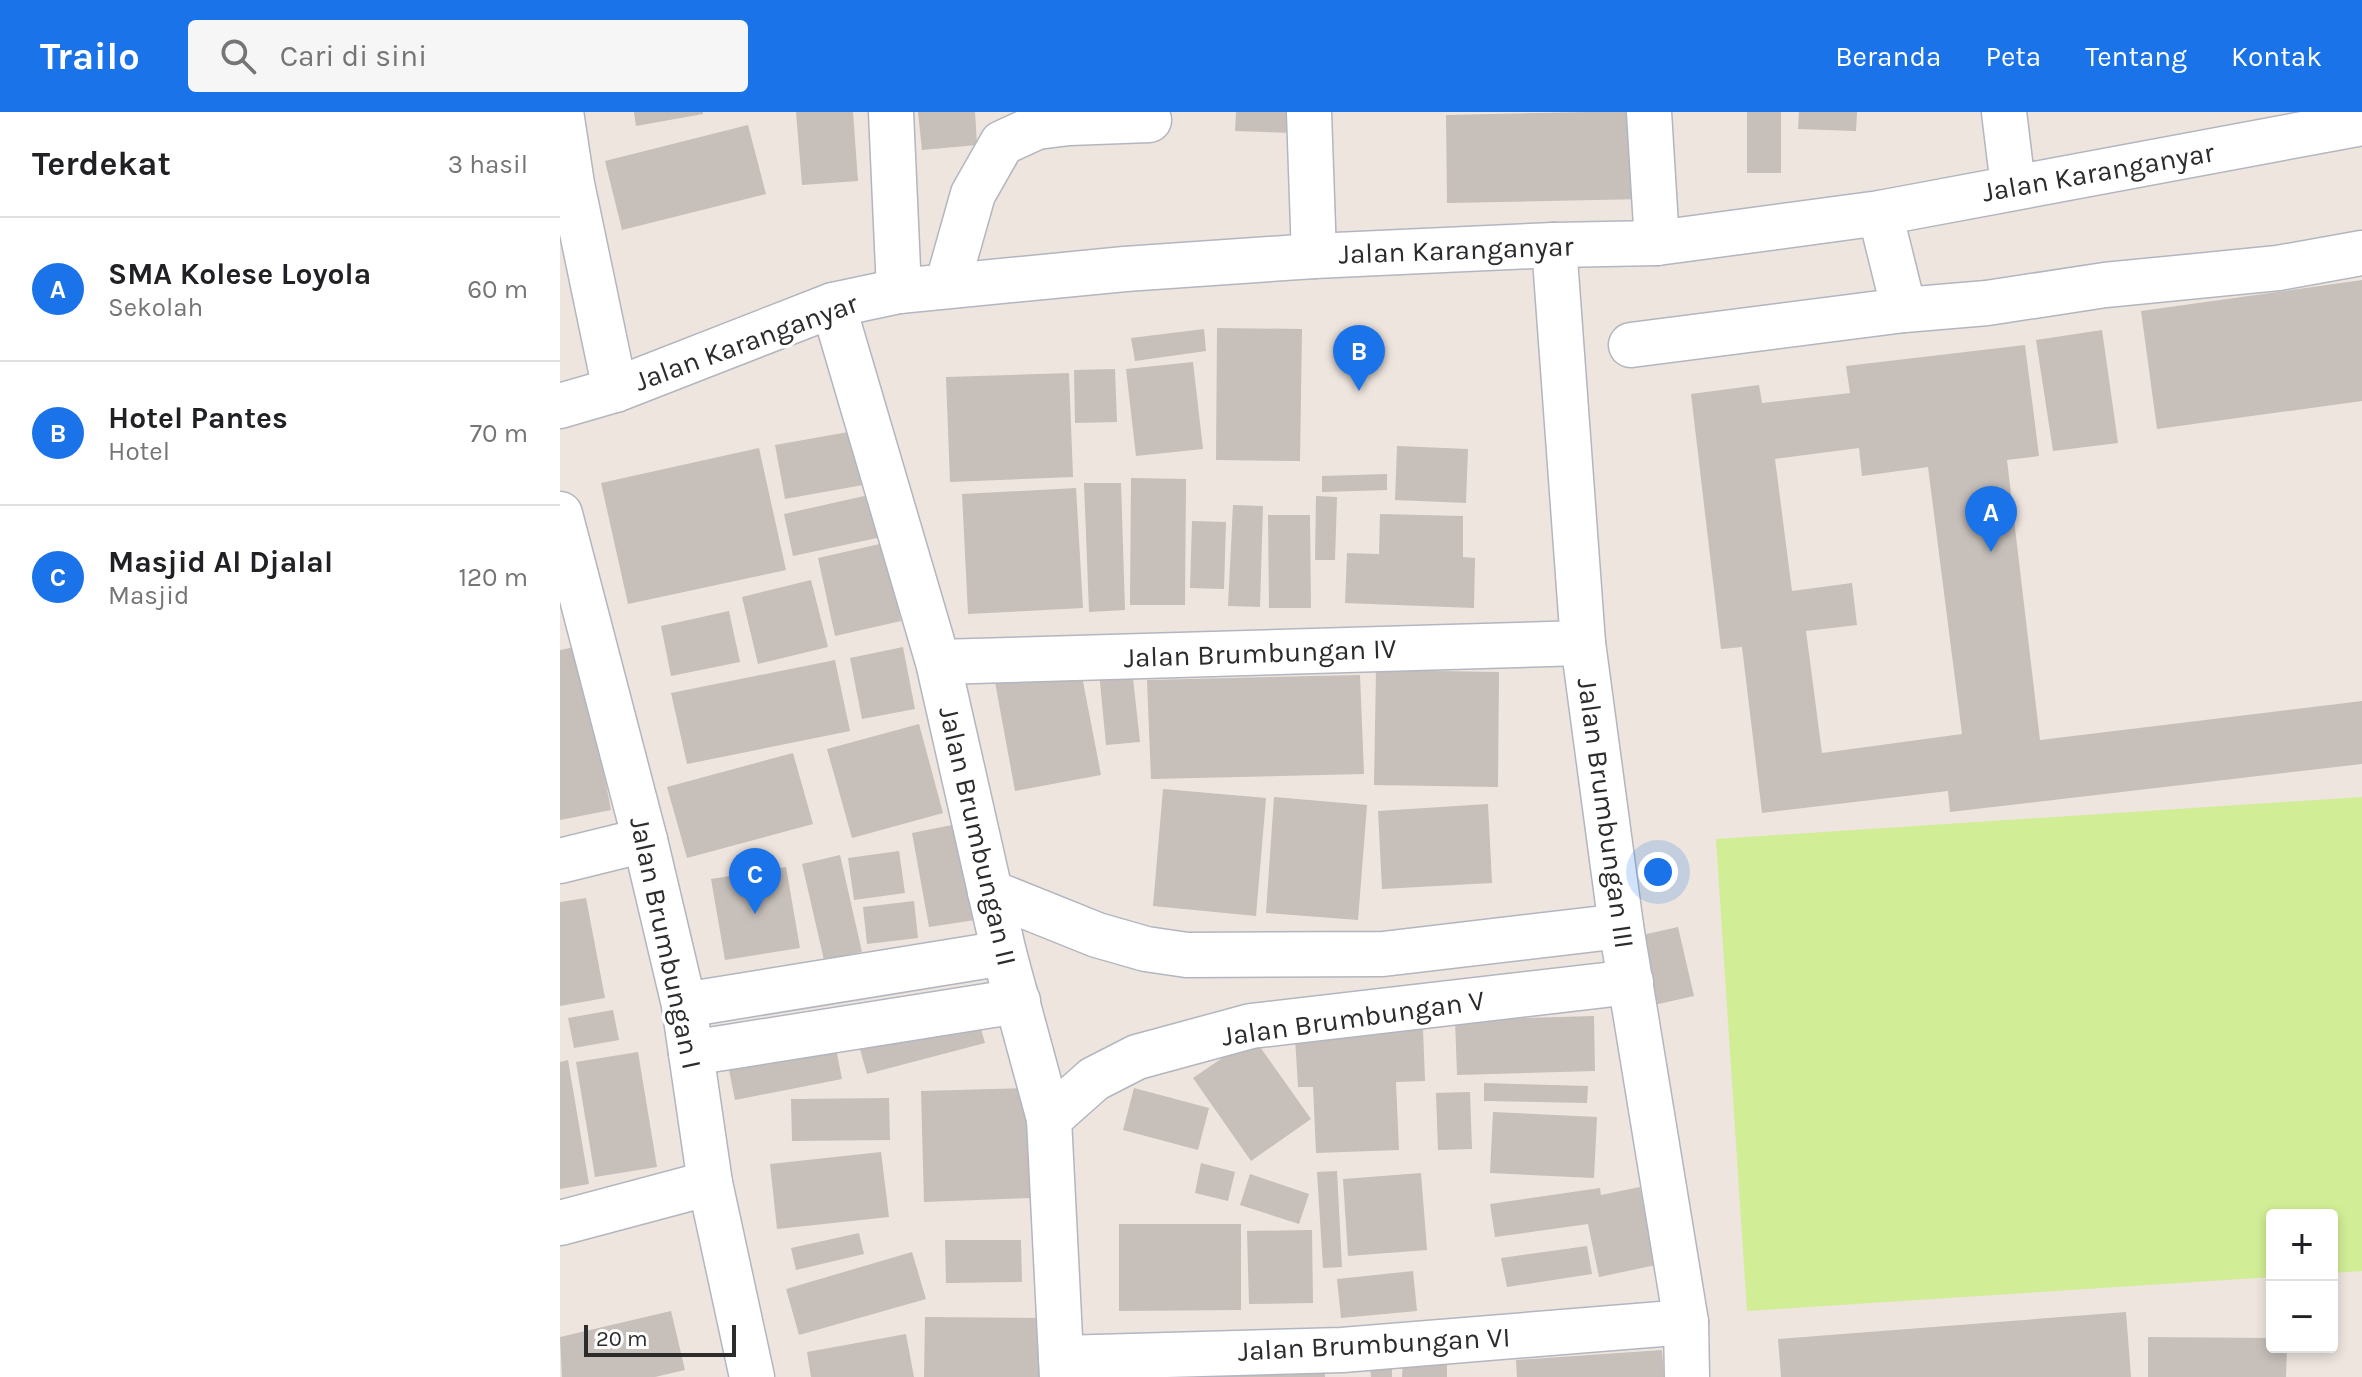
<!DOCTYPE html>
<html lang="id">
<head>
<meta charset="utf-8">
<style>
  :root { --surface:#fff; --page:#f6f6f6; --text:#202124; --muted:#757577; --line:#e0e0e0; --accent:#1a73e8 }
  body { margin:0; font-family:Karla,sans-serif; background:var(--page); color:var(--text) }
  .controls { position:absolute; right:24px; bottom:24px; display:grid; overflow:hidden; border-radius:8px; box-shadow:0 4px 12px #0003 }
  .controls button { width:72px; height:72px; display:grid; place-items:center; padding:0; border:0; border-bottom:2px solid var(--line); background:var(--surface); color:var(--text); font:40px sans-serif }
  .scale { position:absolute; left:24px; bottom:20px; width:152px; box-sizing:border-box; padding-left:8px; border:4px solid #2c2c2c; border-top:0; font-size:22px; line-height:28px; white-space:nowrap; color:#2c2c2c; -webkit-text-stroke:6px #fff; paint-order:stroke }
  .you { position:absolute; left:1098px; top:760px; width:28px; height:28px; margin:-20px; border:6px solid #fff; border-radius:50%; background:#1a73e8; box-shadow:0 0 0 12px #1a73e833 }
  .badge { display:grid; place-items:center; width:52px; height:52px; border-radius:50%; background:var(--accent); color:#fff; font-size:26px; font-weight:700 }
  .pin { position:absolute; translate:-50% -66px; filter:drop-shadow(0 2px 4px #0008) }
  .pin::after { content:''; position:absolute; top:42px; width:28px; height:24px; background:inherit; clip-path:polygon(0 0,100% 0,50% 100%) }
  .list { margin:0; padding:0; list-style:none }
  h2 { display:flex; justify-content:space-between; align-items:center; height:104px; margin:0; padding:0 32px; font-size:34px }
  h2 small { font-size:26px; font-weight:400; color:var(--muted) }
  .list li { display:grid; grid-template-columns:52px 1fr auto; gap:24px; align-items:center; box-sizing:border-box; height:144px; padding:0 32px; border-top:2px solid var(--line) }
  .list b { display:block; font-size:30px; white-space:nowrap }
  .list p { margin:0; font-size:26px; white-space:nowrap; color:var(--muted) }
  .list em { font-size:26px; font-style:normal; color:var(--muted) }
  .icon { flex:none; width:44px; height:44px; fill:none; stroke:currentColor; stroke-width:2; stroke-linecap:round; stroke-linejoin:round }
  .map { position:relative; flex:none; width:1802px; height:1265px; overflow:hidden }
  header { display:flex; align-items:center; gap:48px; box-sizing:border-box; height:112px; padding:0 40px; background:var(--accent); color:#fff }
  header strong { font-size:38px }
  nav { display:flex; gap:44px; margin-inline-start:auto; font-size:28px }
  .search { width:560px; height:72px; background:var(--page); display:flex; align-items:center; gap:20px; box-sizing:border-box; padding:0 28px; border-radius:8px; color:var(--muted); font-size:30px }
  main { display:flex }
  aside { flex:1; background:var(--surface) }
  .map>svg:first-child { display:block }
  .pitch { fill:#d1ed95 }
  .building { fill:#c6bfba; fill-rule:evenodd }
  .lines { fill:none; stroke-linecap:round; stroke-linejoin:round }
  .minor-casing { stroke:#b2b6c0; stroke-width:47 }
  .minor { stroke:#fff; stroke-width:44 }
  .labels { text-anchor:middle; dominant-baseline:central; stroke-width:7; stroke-linejoin:round; paint-order:stroke }
  .street-label { font-size:28px; fill:#2c2c2c; stroke:#fff }
</style>
</head>
<body>
<header>
<strong>Trailo</strong>
<div class="search"><svg class="icon" aria-label="search" viewBox="0 0 24 24"><circle cx="10" cy="10" r="6"/><path d="M15 15l6 6"/></svg>Cari di sini</div>
<nav><a>Beranda</a><a>Peta</a><a>Tentang</a><a>Kontak</a></nav>
</header>
<main>
<aside>
<h2>Terdekat<small>3 hasil</small></h2>
<ul class="list">
<li><span class="badge">A</span><div><b>SMA Kolese Loyola</b><p>Sekolah</p></div><em>60 m</em></li>
<li><span class="badge">B</span><div><b>Hotel Pantes</b><p>Hotel</p></div><em>70 m</em></li>
<li><span class="badge">C</span><div><b>Masjid Al Djalal</b><p>Masjid</p></div><em>120 m</em></li>
</ul>
</aside>
<div class="map">
<svg width="1802" height="1265" viewBox="0 0 1802 1265">
  <rect width="100%" height="100%" fill="#eee5de"/>
  <!-- pitch -->
  <path class="pitch" d="M 1802,685 L 1802,1159 L 1772,1161 L 1772,1103 L 1712,1103 L 1712,1165 L 1187,1199 L 1156,727 Z"/>
  <!-- building -->
  <g class="building">
    <path d="M 74,0 L 143,0 L 143,2 L 76,14 Z"/>
    <path d="M 236,0 L 293,0 L 298,69 L 242,73 Z"/>
    <path d="M 358,0 L 415,0 L 417,33 L 362,38 Z"/>
    <path d="M 676,0 L 734,0 L 733,21 L 675,19 Z"/>
    <path d="M 1028,0 L 1082,0 L 1083,87 L 887,91 L 886,3 Z"/>
    <rect x="1187" y="0" width="34" height="61"/>
    <path d="M 1239,0 L 1297,0 L 1296,19 L 1238,17 Z"/>
    <path d="M 188,13 L 206,82 L 62,118 L 45,49 Z"/>
    <path d="M 1802,168 L 1802,289 L 1597,317 L 1581,199 Z"/>
    <path d="M 657,216 L 742,217 L 740,349 L 656,348 Z"/>
    <path d="M 644,217 L 646,239 L 575,249 L 571,226 Z"/>
    <path d="M 1542,218 L 1558,331 L 1493,339 L 1476,228 Z"/>
    <path d="M 1465,233 L 1479,344 L 1447,348 L 1480,628 L 1802,589 L 1802,652 L 1390,700 L 1388,679 L 1202,701 L 1182,535 L 1161,537 L 1131,282 L 1199,273 L 1202,291 L 1290,281 L 1286,254 ZM 1299,336 L 1302,364 L 1368,355 L 1402,622 L 1262,641 L 1246,519 L 1297,513 L 1292,471 L 1232,479 L 1215,347 Z"/>
    <path d="M 633,250 L 643,337 L 576,344 L 566,257 Z"/>
    <path d="M 555,257 L 557,310 L 515,311 L 514,258 Z"/>
    <path d="M 509,261 L 513,365 L 390,370 L 386,265 Z"/>
    <path d="M 294,319 L 303,373 L 225,387 L 215,333 Z"/>
    <path d="M 837,334 L 908,337 L 906,391 L 835,388 Z"/>
    <path d="M 199,336 L 226,458 L 68,492 L 41,371 Z"/>
    <path d="M 827,362 L 827,378 L 762,380 L 762,364 Z"/>
    <path d="M 571,366 L 626,367 L 625,493 L 570,493 Z"/>
    <path d="M 524,371 L 561,371 L 565,498 L 529,500 Z"/>
    <path d="M 516,376 L 523,496 L 408,502 L 402,382 Z"/>
    <path d="M 322,380 L 331,423 L 233,444 L 224,402 Z"/>
    <path d="M 756,384 L 777,385 L 775,448 L 755,448 Z"/>
    <path d="M 673,393 L 703,394 L 700,495 L 668,494 Z"/>
    <path d="M 820,402 L 903,404 L 903,445 L 915,446 L 914,496 L 785,491 L 787,441 L 819,442 Z"/>
    <path d="M 708,403 L 750,403 L 751,496 L 709,496 Z"/>
    <path d="M 632,409 L 666,410 L 664,477 L 630,476 Z"/>
    <path d="M 324,431 L 341,509 L 275,524 L 258,446 Z"/>
    <path d="M 251,468 L 268,535 L 198,552 L 182,485 Z"/>
    <path d="M 169,499 L 180,550 L 111,564 L 101,514 Z"/>
    <path d="M 20,534 L 51,698 L 0,708 L 0,538 Z"/>
    <path d="M 343,535 L 355,597 L 302,607 L 290,546 Z"/>
    <path d="M 275,548 L 290,619 L 127,652 L 111,581 Z"/>
    <path d="M 520,554 L 541,663 L 455,679 L 435,570 Z"/>
    <path d="M 572,557 L 580,630 L 546,633 L 539,560 Z"/>
    <path d="M 816,558 L 939,560 L 938,675 L 814,673 Z"/>
    <path d="M 800,563 L 804,662 L 591,667 L 587,568 Z"/>
    <path d="M 359,612 L 383,701 L 292,726 L 267,637 Z"/>
    <path d="M 233,641 L 253,712 L 127,746 L 107,675 Z"/>
    <path d="M 603,677 L 706,686 L 696,804 L 593,794 Z"/>
    <path d="M 714,685 L 807,693 L 798,808 L 706,801 Z"/>
    <path d="M 928,692 L 932,771 L 822,777 L 818,699 Z"/>
    <path d="M 397,712 L 415,808 L 369,815 L 352,721 Z"/>
    <path d="M 339,739 L 345,781 L 294,788 L 288,746 Z"/>
    <path d="M 280,743 L 302,840 L 264,848 L 242,752 Z"/>
    <path d="M 226,755 L 240,836 L 165,848 L 151,767 Z"/>
    <path d="M 26,786 L 45,886 L 0,894 L 0,790 Z"/>
    <path d="M 354,789 L 358,826 L 307,832 L 303,795 Z"/>
    <path d="M 1118,815 L 1134,884 L 1094,893 L 1078,824 Z"/>
    <path d="M 412,885 L 425,931 L 307,962 L 294,916 Z"/>
    <path d="M 53,898 L 59,928 L 14,936 L 8,906 Z"/>
    <path d="M 1034,904 L 1035,959 L 897,963 L 895,908 Z"/>
    <path d="M 272,916 L 282,967 L 175,988 L 165,938 Z"/>
    <path d="M 863,917 L 865,969 L 836,970 L 839,1038 L 756,1041 L 753,975 L 738,975 L 735,925 Z"/>
    <path d="M 693,925 L 751,1007 L 691,1049 L 633,966 Z"/>
    <path d="M 78,940 L 97,1055 L 35,1065 L 16,950 Z"/>
    <path d="M 8,948 L 29,1072 L 0,1077 L 0,950 Z"/>
    <path d="M 924,971 L 1028,974 L 1027,991 L 924,989 Z"/>
    <path d="M 470,976 L 473,1086 L 364,1090 L 361,979 Z"/>
    <path d="M 574,976 L 649,996 L 638,1038 L 563,1018 Z"/>
    <path d="M 910,980 L 912,1037 L 878,1038 L 876,981 Z"/>
    <path d="M 329,986 L 330,1028 L 232,1029 L 231,987 Z"/>
    <path d="M 933,1000 L 1037,1005 L 1034,1066 L 930,1061 Z"/>
    <path d="M 321,1040 L 329,1105 L 217,1117 L 210,1052 Z"/>
    <path d="M 641,1051 L 675,1060 L 668,1089 L 635,1081 Z"/>
    <path d="M 777,1059 L 782,1155 L 763,1156 L 757,1060 Z"/>
    <path d="M 861,1061 L 867,1138 L 788,1144 L 783,1067 Z"/>
    <path d="M 690,1062 L 749,1082 L 739,1112 L 680,1093 Z"/>
    <path d="M 1080,1075 L 1096,1153 L 1039,1165 L 1028,1112 L 935,1125 L 930,1092 L 1040,1076 L 1041,1083 Z"/>
    <path d="M 559,1112 L 681,1112 L 681,1198 L 559,1199 Z"/>
    <path d="M 752,1118 L 753,1191 L 689,1192 L 687,1119 Z"/>
    <path d="M 299,1121 L 304,1142 L 236,1158 L 231,1136 Z"/>
    <path d="M 385,1128 L 461,1128 L 462,1170 L 386,1171 Z"/>
    <path d="M 1027,1134 L 1032,1162 L 947,1175 L 941,1146 Z"/>
    <path d="M 352,1140 L 366,1187 L 239,1223 L 226,1177 Z"/>
    <path d="M 853,1159 L 857,1199 L 781,1206 L 777,1167 Z"/>
    <path d="M 111,1199 L 125,1258 L 95,1265 L 2,1265 L 0,1225 Z"/>
    <path d="M 1566,1200 L 1571,1265 L 1221,1265 L 1218,1227 Z"/>
    <path d="M 365,1205 L 484,1206 L 483,1265 L 364,1265 Z"/>
    <path d="M 346,1222 L 354,1265 L 251,1265 L 247,1240 Z"/>
    <path d="M 1588,1225 L 1712,1226 L 1712,1235 L 1727,1235 L 1726,1265 L 1588,1265 Z"/>
    <path d="M 1102,1238 L 1104,1265 L 957,1265 L 956,1248 Z"/>
    <path d="M 843,1246 L 887,1246 L 887,1265 L 842,1265 Z"/>
    <path d="M 810,1248 L 832,1248 L 832,1265 L 811,1265 Z"/>
    <path d="M 765,1257 L 765,1265 L 630,1265 L 630,1263 Z"/>
  </g>
  <g class="lines">
    <!-- minor casing -->
    <g class="minor-casing">
      <g id="minor">
        <path d="M 1,0 L 12,72 L 55,278"/>
        <path d="M 331,0 L 339,179"/>
        <path d="M 749,0 L 754,144"/>
        <path d="M 1089,0 L 1097,131"/>
        <path d="M 1444,0 L 1453,74"/>
        <path d="M 1320,101 L 1344,198 L 1427,191 L 1545,173 L 1718,156 L 1802,141"/>
        <path d="M 994,133 L 1023,531 L 1061,814 L 1126,1210 L 1127,1265"/>
        <path d="M 387,174 L 413,82 L 442,31 L 477,15 L 509,11 L 589,8"/>
        <path d="M 273,193 L 378,550 L 444,841 L 489,1007 L 502,1265"/>
        <path d="M 1071,233 L 1344,198"/>
        <path d="M 0,294 L 55,278 L 273,193 L 339,179 L 565,157 L 754,144 L 994,133 L 1097,131 L 1320,101 L 1802,11"/>
        <path d="M 0,402 L 85,728 L 124,893 L 150,1071 L 192,1265"/>
        <path d="M 378,550 L 1023,531"/>
        <path d="M 0,749 L 85,728"/>
        <path d="M 430,780 L 537,823 L 586,837 L 627,843 L 823,842 L 1061,814"/>
        <path d="M 124,893 L 444,841"/>
        <path d="M 131,941 L 458,889"/>
        <path d="M 489,1007 L 534,967 L 577,945 L 691,914 L 1071,870"/>
        <path d="M 0,1111 L 150,1071"/>
        <path d="M 501,1246 L 782,1238 L 1126,1210"/>
      </g>
    </g>
    <!-- minor -->
    <use href="#minor" class="minor"/>
  </g>
  <g class="labels">
    <!-- street labels -->
    <g class="street-label">
      <text transform="translate(1538 60) rotate(-10)">Jalan Karanganyar</text>
      <text transform="translate(896 138) rotate(-2)">Jalan Karanganyar</text>
      <text transform="translate(186 230) rotate(-20)">Jalan Karanganyar</text>
      <text transform="translate(700 541) rotate(-2)">Jalan Brumbungan IV</text>
      <text transform="translate(1046 701) rotate(82)">Jalan Brumbungan III</text>
      <text transform="translate(418 724) rotate(77)">Jalan Brumbungan II</text>
      <text transform="translate(106 831) rotate(78)">Jalan Brumbungan I</text>
      <text transform="translate(793 906) rotate(-8)">Jalan Brumbungan V</text>
      <text transform="translate(814 1232) rotate(-3)">Jalan Brumbungan VI</text>
    </g>
  </g>
</svg>
<div class="controls">
<button>+</button>
<button>−</button>
</div>
<div class="scale">20 m</div>
<div class="you"></div>
<div class="pin badge" style="left:1431px;top:440px">A</div>
<div class="pin badge" style="left:799px;top:279px">B</div>
<div class="pin badge" style="left:195px;top:802px">C</div>
</div>
</main>
</body>
</html>
